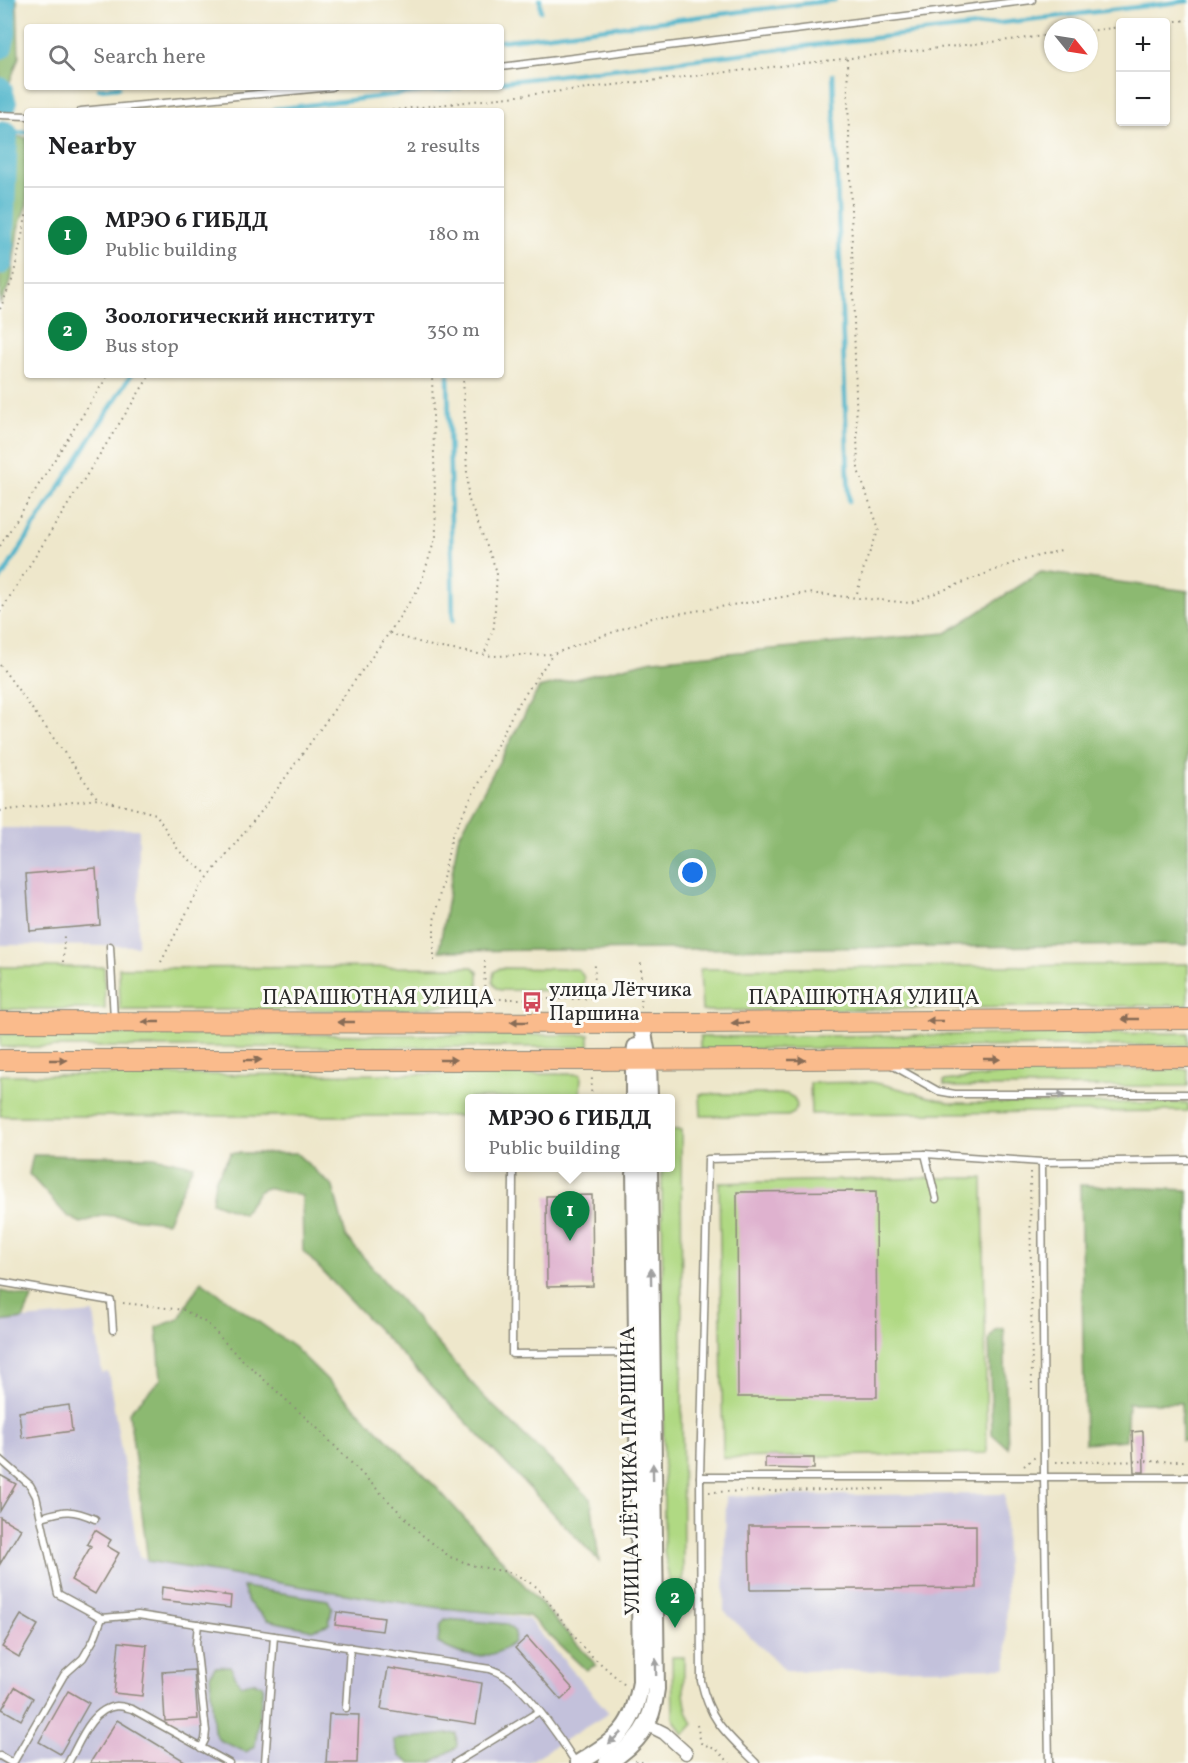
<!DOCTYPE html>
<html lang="en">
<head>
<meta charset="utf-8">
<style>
  :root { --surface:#fff; --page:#f6f6f6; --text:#202124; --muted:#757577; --line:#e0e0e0; --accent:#0b8043 }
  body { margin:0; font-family:Vollkorn,serif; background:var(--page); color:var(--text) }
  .controls { position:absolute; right:18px; top:18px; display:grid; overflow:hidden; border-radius:6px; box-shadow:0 2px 4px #0004 }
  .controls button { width:54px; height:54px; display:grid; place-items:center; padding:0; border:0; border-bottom:2px solid var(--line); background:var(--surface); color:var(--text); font:30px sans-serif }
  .compass { position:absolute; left:1044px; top:18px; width:54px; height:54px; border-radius:50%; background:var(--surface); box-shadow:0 2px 4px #0004; rotate:120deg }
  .you { position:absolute; left:693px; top:873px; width:21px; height:21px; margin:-15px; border:4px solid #fff; border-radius:50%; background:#1a73e8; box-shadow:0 0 0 9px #1a73e833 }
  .badge { display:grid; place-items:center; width:39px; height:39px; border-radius:50%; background:var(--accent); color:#fff; font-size:20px; font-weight:700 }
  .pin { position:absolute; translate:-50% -50px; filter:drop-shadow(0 2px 3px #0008) }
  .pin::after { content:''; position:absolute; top:32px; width:21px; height:18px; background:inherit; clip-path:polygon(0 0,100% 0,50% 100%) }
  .popup { position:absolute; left:465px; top:1094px; width:210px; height:78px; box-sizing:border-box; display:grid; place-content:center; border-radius:6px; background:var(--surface); filter:drop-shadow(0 2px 4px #0005); font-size:20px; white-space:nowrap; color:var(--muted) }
  .popup b { font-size:22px; color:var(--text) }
  .popup::after { content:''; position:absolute; left:50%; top:100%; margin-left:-12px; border:12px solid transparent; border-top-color:var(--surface) }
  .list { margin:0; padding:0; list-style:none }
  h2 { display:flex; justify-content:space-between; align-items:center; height:78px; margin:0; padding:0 24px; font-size:26px }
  h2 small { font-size:20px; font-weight:400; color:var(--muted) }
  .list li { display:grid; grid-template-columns:39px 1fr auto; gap:18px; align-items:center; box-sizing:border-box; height:96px; padding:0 24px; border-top:2px solid var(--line) }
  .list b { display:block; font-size:22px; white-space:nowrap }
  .list p { margin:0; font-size:20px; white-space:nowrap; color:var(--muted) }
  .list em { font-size:20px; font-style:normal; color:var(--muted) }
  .icon { flex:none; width:33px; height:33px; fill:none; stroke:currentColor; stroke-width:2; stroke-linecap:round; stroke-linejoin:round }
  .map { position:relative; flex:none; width:1188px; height:1763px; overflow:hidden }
  .search { position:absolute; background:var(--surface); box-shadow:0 2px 4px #0004; left:24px; top:24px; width:480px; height:66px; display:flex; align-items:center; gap:15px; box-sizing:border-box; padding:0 21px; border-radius:6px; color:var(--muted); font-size:22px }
  .panel { position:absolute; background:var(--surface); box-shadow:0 2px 4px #0004; left:24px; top:108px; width:480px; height:270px; border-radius:6px }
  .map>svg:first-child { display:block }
  .industrial { fill:#c3c1db }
  .green { fill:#b0d983; stroke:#6e8257; stroke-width:1.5 }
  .forest { fill:#8cb971; stroke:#5c724e; stroke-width:1.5 }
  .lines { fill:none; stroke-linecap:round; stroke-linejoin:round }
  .stream { stroke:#4ab2c9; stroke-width:4.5 }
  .river { stroke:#4ab2c9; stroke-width:26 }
  .building { fill:#dfb2cf }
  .service-casing { stroke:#8c897b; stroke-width:9 }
  .minor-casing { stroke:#8c897b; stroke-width:15 }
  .tertiary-casing { stroke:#8c897b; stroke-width:20 }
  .primary-casing { stroke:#8c897b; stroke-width:22 }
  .path { stroke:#8c897b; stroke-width:2; stroke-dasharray:1.5 4.5; stroke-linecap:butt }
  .service { stroke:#fff; stroke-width:6 }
  .minor { stroke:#fff; stroke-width:12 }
  .tertiary { stroke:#fff; stroke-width:16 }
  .primary { stroke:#fabb8c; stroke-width:20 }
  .oneway { fill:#886c57 }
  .oneway2 { fill:#a0a0a0 }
  .labels { text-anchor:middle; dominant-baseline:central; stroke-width:6; stroke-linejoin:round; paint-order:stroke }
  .poi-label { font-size:21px; fill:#2b2b2b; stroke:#fdfcf7; text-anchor:start }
  .street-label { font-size:21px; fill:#2b2b2b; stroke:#fdfcf7 }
</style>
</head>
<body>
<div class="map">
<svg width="1188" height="1763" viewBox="0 0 1188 1763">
  <rect width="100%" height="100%" fill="#fdfcf7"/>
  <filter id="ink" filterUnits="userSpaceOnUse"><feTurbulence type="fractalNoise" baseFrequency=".0167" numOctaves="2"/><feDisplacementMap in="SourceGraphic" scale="12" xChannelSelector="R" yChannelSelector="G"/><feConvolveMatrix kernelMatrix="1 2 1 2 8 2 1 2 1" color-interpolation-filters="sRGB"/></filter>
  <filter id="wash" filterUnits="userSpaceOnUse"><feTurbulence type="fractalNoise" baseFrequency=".008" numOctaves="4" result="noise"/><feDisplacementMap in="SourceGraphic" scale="24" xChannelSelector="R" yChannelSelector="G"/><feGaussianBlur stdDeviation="1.35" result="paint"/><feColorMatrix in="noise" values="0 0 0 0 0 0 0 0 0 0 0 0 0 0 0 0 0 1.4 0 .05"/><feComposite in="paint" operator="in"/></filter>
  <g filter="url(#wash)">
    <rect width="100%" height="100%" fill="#eee7cb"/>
    <!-- industrial -->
    <g class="industrial">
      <path d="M 0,828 L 139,829 L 138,946 L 0,945 Z"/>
      <path d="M 94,1313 L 102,1373 L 108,1372 L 139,1557 L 528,1619 L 609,1713 L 527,1763 L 0,1763 L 0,1321 Z"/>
      <path d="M 1005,1494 L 1007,1668 L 786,1671 L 724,1611 L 726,1496 Z"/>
    </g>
    <!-- green -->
    <g class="green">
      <path d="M 1188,964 L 1188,1005 L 702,1011 L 700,969 Z"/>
      <path d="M 0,967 L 104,967 L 105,1009 L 0,1009 Z"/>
      <path d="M 473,967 L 478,972 L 478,1002 L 403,1010 L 120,1010 L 119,968 Z"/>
      <path d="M 500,968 L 577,969 C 586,975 586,984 577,991 L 500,990 C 492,986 492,981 494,972 Z"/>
      <path d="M 1188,1033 L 1188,1045 L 700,1049 L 700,1037 Z"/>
      <path d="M 0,1034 L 589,1035 L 589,1047 L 0,1047 Z"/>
      <path d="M 1188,1069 L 1188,1086 L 957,1087 L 944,1085 L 944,1081 L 1037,1071 Z"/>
      <path d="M 581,1074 L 580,1098 L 470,1098 L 469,1116 L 0,1116 L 0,1075 Z"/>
      <path d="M 871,1082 C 900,1087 926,1098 954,1103 L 1188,1103 L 1188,1111 L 811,1114 L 810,1083 Z"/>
      <path d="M 787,1094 L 794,1098 L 797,1105 L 794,1113 L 788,1116 L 701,1116 L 700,1094 Z"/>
      <path d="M 671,1130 L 681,1130 L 683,1591 L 671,1591 L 664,1550 L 662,1168 L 670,1168 Z"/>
      <path d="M 931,1178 L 983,1178 L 987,1453 L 723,1458 L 719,1183 Z"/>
      <path d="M 672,1657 L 684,1657 C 684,1680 681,1704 693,1724 L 683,1735 L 673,1718 Z"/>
    </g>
    <!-- forest -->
    <g class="forest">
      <path d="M 0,0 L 17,0 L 19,57 L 4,98 L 0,101 Z"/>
      <path d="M 0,134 L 27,138 L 27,204 L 18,229 L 11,281 L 0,304 Z"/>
      <path d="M 1041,572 L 1188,591 L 1188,945 L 439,951 L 458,838 L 539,688 L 653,660 L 946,633 Z"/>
      <path d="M 231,1153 L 296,1153 L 333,1187 L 346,1237 L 483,1396 L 591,1499 L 599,1561 L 303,1251 L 302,1196 L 266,1188 L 258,1192 L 243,1214 L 212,1202 L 215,1180 Z"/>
      <path d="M 33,1155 L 154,1157 L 193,1165 L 167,1222 L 104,1215 L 81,1223 L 67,1216 L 29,1174 Z"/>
      <path d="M 1080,1185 L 1188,1190 L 1188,1441 L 1182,1441 L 1181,1403 L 1128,1403 L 1126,1440 L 1085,1443 Z"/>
      <path d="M 201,1281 L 294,1347 L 438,1489 L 596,1665 L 586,1670 L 529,1616 L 441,1608 L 364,1597 L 148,1561 L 129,1412 L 161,1379 L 157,1327 L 179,1319 Z"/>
      <path d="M 0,1291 L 32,1298 L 23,1319 L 0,1322 Z"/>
      <path d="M 1004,1328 L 1008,1448 L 992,1434 L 989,1339 L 995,1330 Z"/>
      <path d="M 243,1587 L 328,1600 L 332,1608 L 329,1624 L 313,1630 L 267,1620 L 248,1602 Z"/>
      <path d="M 445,1619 L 506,1624 L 515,1632 L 514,1642 C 490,1662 464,1659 438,1643 L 440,1626 Z"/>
      <path d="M 230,1666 L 240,1685 L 253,1682 L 263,1686 L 255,1746 L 246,1752 L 219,1740 L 214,1732 L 210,1675 L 215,1667 Z"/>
      <path d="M 456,1733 L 457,1747 L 431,1763 L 410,1763 L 400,1756 L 394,1740 Z"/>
    </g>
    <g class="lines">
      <!-- stream -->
      <g class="stream">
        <path d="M 540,0 L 541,11"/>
        <path d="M 501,41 L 835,0"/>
        <path d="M 833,75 L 849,501"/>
        <path d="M 501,82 L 1188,1"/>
        <path d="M 99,89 L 119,87"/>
        <path d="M 275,109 L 461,87"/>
        <path d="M 5,134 L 27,132"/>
        <path d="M 448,375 L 453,621"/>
        <path d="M 0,580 L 131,375"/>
      </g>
      <!-- river -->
      <g class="river">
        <path d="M 0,46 L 3,34 L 3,0"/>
        <path d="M 0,90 L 4,104"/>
        <path d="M 0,262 L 5,134"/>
      </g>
    </g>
    <g id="blocks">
      <!-- building -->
      <g class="building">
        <path d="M 96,868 L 100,925 L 30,931 L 26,874 Z"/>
        <path d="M 876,1191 L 877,1397 L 738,1397 L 737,1192 Z"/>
        <path d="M 592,1195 L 593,1286 L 547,1287 L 546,1196 Z"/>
        <path d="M 69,1405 L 72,1431 L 22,1438 L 19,1412 Z"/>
        <path d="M 1143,1431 L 1144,1472 L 1134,1472 L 1132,1432 Z"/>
        <path d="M 765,1458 L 814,1458 L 814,1469 L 765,1468 Z"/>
        <path d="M 0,1475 L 16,1484 L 0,1511 Z"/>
        <path d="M 0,1517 L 21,1529 L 0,1564 Z"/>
        <path d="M 976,1525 L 976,1588 L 750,1590 L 749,1526 Z"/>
        <path d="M 95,1530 L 111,1540 L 107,1546 L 119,1553 L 95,1594 L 71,1580 L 91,1546 L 87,1544 Z"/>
        <path d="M 162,1587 L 231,1596 L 230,1608 L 161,1600 Z"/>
        <path d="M 337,1612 L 384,1618 L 382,1631 L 335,1625 Z"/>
        <path d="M 21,1615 L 38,1625 L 19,1657 L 2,1647 Z"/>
        <path d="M 527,1637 L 573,1689 L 561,1700 L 515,1648 Z"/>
        <path d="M 119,1642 L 147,1645 L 142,1696 L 114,1693 Z"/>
        <path d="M 388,1668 L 482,1683 L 476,1724 L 381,1709 Z"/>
        <path d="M 194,1670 L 198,1719 L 165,1721 L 162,1672 Z"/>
        <path d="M 15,1687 L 33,1698 L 21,1720 L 2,1709 Z"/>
        <path d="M 68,1691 L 89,1703 L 60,1754 L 39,1742 Z"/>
        <path d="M 329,1714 L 359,1715 L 357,1763 L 326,1763 Z"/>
        <path d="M 117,1720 L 188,1763 L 90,1763 Z"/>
      </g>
    </g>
  </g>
  <g filter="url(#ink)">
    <use href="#blocks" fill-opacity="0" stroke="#8c897b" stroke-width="1.5"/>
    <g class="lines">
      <!-- service casing -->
      <g class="service-casing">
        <g id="service">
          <path d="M 501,67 L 1032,0"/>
          <path d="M 81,111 L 332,87"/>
          <path d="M 0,115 L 27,116"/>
          <path d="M 110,946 L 114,1019"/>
          <path d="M 890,1064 L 938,1091 L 955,1094 L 1188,1094"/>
          <path d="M 925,1154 L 936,1199"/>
          <path d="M 1042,1162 L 1044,1476 L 1049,1763"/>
          <path d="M 513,1171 L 512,1354 L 637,1353"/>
          <path d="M 0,1282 L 111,1301 L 113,1330"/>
          <path d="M 0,1459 L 30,1485 L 36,1496 L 58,1594 L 102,1618 L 138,1615 L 490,1669 C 496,1671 502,1674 507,1677 C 530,1694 561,1739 576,1763"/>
          <path d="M 700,1477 L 1188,1477"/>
          <path d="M 42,1517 C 65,1510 72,1509 95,1519"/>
          <path d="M 198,1624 L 196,1644 L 206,1731 L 205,1740 L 201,1748"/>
          <path d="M 346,1708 L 350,1647"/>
          <path d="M 0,1756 L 12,1763"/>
          <path d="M 13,1763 L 64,1675 L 83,1658 L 94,1639 L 102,1618"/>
          <path d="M 68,1763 C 79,1744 91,1708 117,1706 C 122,1706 128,1708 132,1709 L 229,1763"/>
          <path d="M 265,1763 L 274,1636"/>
          <path d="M 455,1763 L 538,1712"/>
          <path d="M 756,1763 C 728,1735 710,1722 701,1681 L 700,1477 L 708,1159 L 925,1154 L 1042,1162 L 1188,1160"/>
        </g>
      </g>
      <!-- minor casing -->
      <g class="minor-casing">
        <path id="minor" d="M 648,1725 L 664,1733 L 686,1753"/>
      </g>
      <!-- tertiary casing -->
      <g class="tertiary-casing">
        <g id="tertiary">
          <path d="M 641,1022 L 648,1060 L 649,1098"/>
          <path d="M 634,1098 L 634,1060 L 636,1047"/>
          <path d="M 579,1763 C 618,1738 633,1730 641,1682 L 635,1168"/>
          <path d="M 607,1763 C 638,1743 652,1726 656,1689 L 649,1168"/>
        </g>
      </g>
      <!-- primary casing -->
      <g class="primary-casing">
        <g id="primary">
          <path d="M 0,1022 L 696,1023 L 1188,1019"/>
          <path d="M 0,1060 L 592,1060 L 1188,1057"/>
        </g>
      </g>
      <!-- path -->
      <g class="path">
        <path d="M 1164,22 L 1188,20"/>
        <path d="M 1089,31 L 1120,27"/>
        <path d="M 847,59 L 858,470 L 879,529 L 865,564 L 856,597"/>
        <path d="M 453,103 L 453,111"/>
        <path d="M 386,111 L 1053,35"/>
        <path d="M 0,309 L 13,278 L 27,212"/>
        <path d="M 463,375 L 468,498 L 497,572 L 494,627 L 484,655"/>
        <path d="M 0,546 L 108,375"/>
        <path d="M 0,612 L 150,375"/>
        <path d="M 389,633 L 420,586 L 436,536 L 432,375"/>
        <path d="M 0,665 L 98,799"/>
        <path d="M 0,811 L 98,799 L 156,814 L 179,851 L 208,875"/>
        <path d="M 434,961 L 434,921 L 452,836 L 515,709 L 553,654"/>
        <path d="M 485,961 L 484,999 L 594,999 L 595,962"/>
        <path d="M 63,962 L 64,934"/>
        <path d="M 161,962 L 200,887 L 260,813 L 389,633 L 435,647 L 492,656 L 553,654 L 652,618 L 807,593 L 910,603 L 1016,562 L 1061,550"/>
        <path d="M 641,1007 L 641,962"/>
        <path d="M 591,1098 L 592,1077"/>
        <path d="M 1030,1172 L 1032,1389"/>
        <path d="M 123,1303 L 184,1310 L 208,1324 L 233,1351 L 318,1429 L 421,1534 L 450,1557 L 475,1566 L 513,1573 L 537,1587 L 584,1649 L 625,1685"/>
        <path d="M 1056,1462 L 1188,1461"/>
        <path d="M 1024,1466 L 1035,1457"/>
        <path d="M 709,1492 L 887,1489"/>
        <path d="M 697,1725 L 701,1743 L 717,1750 L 730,1763"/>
        <path d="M 635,1761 L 646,1763"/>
      </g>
      <!-- service -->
      <use href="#service" class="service"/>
      <!-- minor -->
      <use href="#minor" class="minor"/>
      <!-- tertiary -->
      <use href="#tertiary" class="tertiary"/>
      <!-- primary -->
      <use href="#primary" class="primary"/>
    </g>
    <!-- one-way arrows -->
    <defs><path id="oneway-solid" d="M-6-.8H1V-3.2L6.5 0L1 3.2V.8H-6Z" transform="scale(1.5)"/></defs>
    <g class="oneway">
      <use href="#oneway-solid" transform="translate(1130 1019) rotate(180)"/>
      <use href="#oneway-solid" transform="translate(935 1021) rotate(180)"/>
      <use href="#oneway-solid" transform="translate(151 1022) rotate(180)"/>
      <use href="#oneway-solid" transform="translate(346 1022) rotate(180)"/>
      <use href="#oneway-solid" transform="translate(519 1022) rotate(180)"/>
      <use href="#oneway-solid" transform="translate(740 1023) rotate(180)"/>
      <use href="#oneway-solid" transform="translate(992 1059)"/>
      <use href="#oneway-solid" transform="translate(58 1060)"/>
      <use href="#oneway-solid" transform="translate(253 1060)"/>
      <use href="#oneway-solid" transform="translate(448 1060)"/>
      <use href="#oneway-solid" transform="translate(797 1060)"/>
    </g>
    <g class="oneway2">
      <use href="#oneway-solid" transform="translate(1057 1095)"/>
      <use href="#oneway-solid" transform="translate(651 1277) rotate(-91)"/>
      <use href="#oneway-solid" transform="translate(653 1472) rotate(-91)"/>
      <use href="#oneway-solid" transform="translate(656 1667) rotate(-91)"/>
      <use href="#oneway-solid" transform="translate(615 1738) rotate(138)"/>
    </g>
  </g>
  <!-- icons -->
  <defs>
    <g id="bus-bare" transform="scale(1.62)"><path d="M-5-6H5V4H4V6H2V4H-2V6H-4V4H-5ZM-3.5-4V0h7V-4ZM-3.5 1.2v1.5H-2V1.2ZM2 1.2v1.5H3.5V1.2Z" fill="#d1495b" stroke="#fdfcf7" stroke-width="2.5" paint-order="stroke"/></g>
  </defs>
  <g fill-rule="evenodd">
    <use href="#bus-bare" x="532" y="1002"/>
  </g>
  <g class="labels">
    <!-- poi labels -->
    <g class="poi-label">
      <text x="549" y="990">улица Лётчика<tspan x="549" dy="24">Паршина</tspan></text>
    </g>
    <!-- street labels -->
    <g class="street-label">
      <text x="378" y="998">ПАРАШЮТНАЯ УЛИЦА</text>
      <text x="864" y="998">ПАРАШЮТНАЯ УЛИЦА</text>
      <text transform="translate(631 1471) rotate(-91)">УЛИЦА ЛЁТЧИКА ПАРШИНА</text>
    </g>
  </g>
</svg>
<div class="controls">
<button>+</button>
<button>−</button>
</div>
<svg class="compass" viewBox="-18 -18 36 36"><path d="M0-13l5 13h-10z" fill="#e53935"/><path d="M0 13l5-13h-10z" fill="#757577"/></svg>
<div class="you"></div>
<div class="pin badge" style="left:570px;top:1241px">1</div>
<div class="popup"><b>МРЭО 6 ГИБДД</b>Public building</div>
<div class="pin badge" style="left:675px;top:1628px">2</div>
<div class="search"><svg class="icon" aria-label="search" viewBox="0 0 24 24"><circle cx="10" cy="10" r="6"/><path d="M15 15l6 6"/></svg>Search here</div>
<section class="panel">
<h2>Nearby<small>2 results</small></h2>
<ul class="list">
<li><span class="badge">1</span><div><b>МРЭО 6 ГИБДД</b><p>Public building</p></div><em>180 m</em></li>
<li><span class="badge">2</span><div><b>Зоологический институт</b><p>Bus stop</p></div><em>350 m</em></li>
</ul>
</section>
</div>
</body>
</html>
